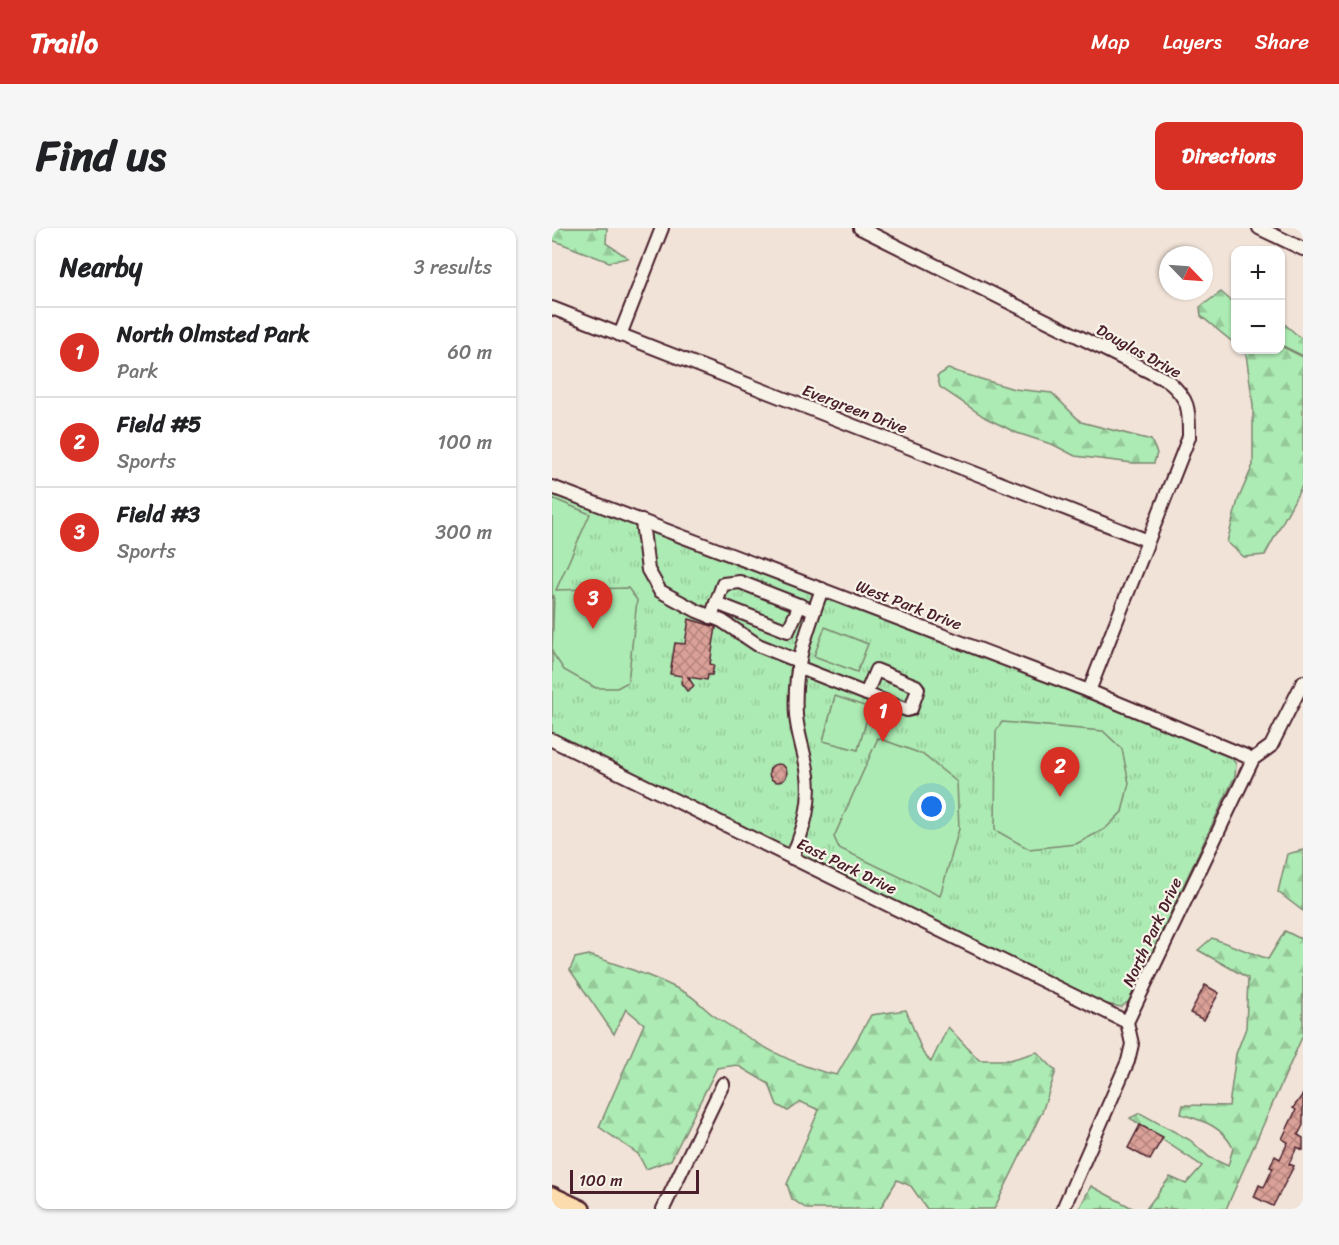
<!DOCTYPE html>
<html lang="en">
<head>
<meta charset="utf-8">
<style>
  :root { --surface:#fff; --page:#f6f6f6; --text:#202124; --muted:#757577; --line:#e0e0e0; --accent:#d93025 }
  body { margin:0; font-family:Sriracha,sans-serif; background:var(--page); color:var(--text) }
  .controls { position:absolute; right:18px; top:18px; display:grid; overflow:hidden; border-radius:12px; box-shadow:0 2px 4px #0004 }
  .controls button { width:54px; height:54px; display:grid; place-items:center; padding:0; border:0; border-bottom:2px solid var(--line); background:var(--surface); color:var(--text); font:30px sans-serif }
  .compass { position:absolute; left:607px; top:18px; width:54px; height:54px; border-radius:50%; background:var(--surface); box-shadow:0 2px 4px #0004; rotate:115deg }
  .scale { position:absolute; left:18px; bottom:15px; width:129px; box-sizing:border-box; padding-left:6px; border:3px solid #4a1f2b; border-top:0; font-size:16px; line-height:21px; white-space:nowrap; color:#4a1f2b; -webkit-text-stroke:4px #f7f3e8; paint-order:stroke }
  .you { position:absolute; left:380px; top:579px; width:21px; height:21px; margin:-15px; border:4px solid #fff; border-radius:50%; background:#1a73e8; box-shadow:0 0 0 9px #1a73e833 }
  .badge { display:grid; place-items:center; width:39px; height:39px; border-radius:50%; background:var(--accent); color:#fff; font-size:20px; font-weight:700 }
  .pin { position:absolute; translate:-50% -50px; filter:drop-shadow(0 2px 3px #0008) }
  .pin::after { content:''; position:absolute; top:32px; width:21px; height:18px; background:inherit; clip-path:polygon(0 0,100% 0,50% 100%) }
  .list { margin:0; padding:0; list-style:none }
  h2 { display:flex; justify-content:space-between; align-items:center; height:78px; margin:0; padding:0 24px; font-size:26px }
  h2 small { font-size:20px; font-weight:400; color:var(--muted) }
  .list li { display:grid; grid-template-columns:39px 1fr auto; gap:18px; align-items:center; box-sizing:border-box; height:90px; padding:0 24px; border-top:2px solid var(--line) }
  .list b { display:block; font-size:22px; white-space:nowrap }
  .list p { margin:0; font-size:20px; white-space:nowrap; color:var(--muted) }
  .list em { font-size:20px; font-style:normal; color:var(--muted) }
  .map { position:relative; flex:none; width:751px; height:981px; overflow:hidden; border-radius:12px }
  header { display:flex; align-items:center; gap:36px; box-sizing:border-box; height:84px; padding:0 30px; background:var(--accent); color:#fff }
  header strong { font-size:28px }
  nav { display:flex; gap:33px; margin-inline-start:auto; font-size:21px }
  .intro { display:flex; align-items:center; justify-content:space-between; box-sizing:border-box; height:144px; padding:0 36px }
  h1 { margin:0; font-size:42px }
  .button { padding:15px 27px; border-radius:12px; background:var(--accent); color:#fff; font-size:21px; font-weight:700 }
  main { display:flex; gap:36px; padding:0 36px }
  aside { flex:1; background:var(--surface); border-radius:12px; box-shadow:0 2px 4px #0004 }
  .map>svg:first-child { display:block }
  .forest { fill:url(#forest-firs); stroke:#7b856f; stroke-width:1.5 }
  .park { fill:url(#park-tufts); stroke:#7b856f; stroke-width:1.5 }
  .garden { fill:#acebb3; stroke:#7b856f; stroke-width:1.5 }
  .building { fill:url(#building-cross-hatch); stroke:#4a1f2b; stroke-width:1.5 }
  .lines { fill:none; stroke-linecap:round; stroke-linejoin:round }
  .minor-casing { stroke:#4a1f2b; stroke-width:16 }
  .major-casing { stroke:#4a1f2b; stroke-width:20 }
  .minor { stroke:#f7f3e8; stroke-width:12 }
  .major { stroke:#fcdcac; stroke-width:15 }
  .labels { text-anchor:middle; dominant-baseline:central; stroke-width:4.5; stroke-linejoin:round; paint-order:stroke }
  .street-label { font-size:16px; fill:#4a1f2b; stroke:#f7f3e8 }
</style>
</head>
<body>
<header>
<strong>Trailo</strong>
<nav><a>Map</a><a>Layers</a><a>Share</a></nav>
</header>
<div class="intro"><h1>Find us</h1><a class="button">Directions</a></div>
<main>
<aside>
<h2>Nearby<small>3 results</small></h2>
<ul class="list">
<li><span class="badge">1</span><div><b>North Olmsted Park</b><p>Park</p></div><em>60 m</em></li>
<li><span class="badge">2</span><div><b>Field #5</b><p>Sports</p></div><em>100 m</em></li>
<li><span class="badge">3</span><div><b>Field #3</b><p>Sports</p></div><em>300 m</em></li>
</ul>
</aside>
<div class="map">
<svg width="751" height="981" viewBox="0 0 751 981">
  <defs>
    <pattern id="forest-firs" width="22" height="20" patternUnits="userSpaceOnUse" patternTransform="scale(1.5)"><rect width="22" height="20" fill="#acebb3"/><path d="M5 1l3.5 6h-7zM16 11l3.5 6h-7z" fill="#96c99a"/></pattern>
    <pattern id="park-tufts" width="24" height="20" patternUnits="userSpaceOnUse" patternTransform="scale(1.5)"><rect width="24" height="20" fill="#acebb3"/><path d="M3 7l-1-3M5 7V3M7 7l1-3M15 17l-1-3M17 17v-4M19 17l1-3" fill="none" stroke="#96c99a"/></pattern>
    <pattern id="building-cross-hatch" width="8" height="8" patternUnits="userSpaceOnUse" patternTransform="scale(1.5)"><rect width="8" height="8" fill="#daa198"/><path d="M0 0l8 8M0 8l8-8" fill="none" stroke="#b3837c"/></pattern>
  </defs>
  <rect width="100%" height="100%" fill="#f1e3d8"/>
  <filter id="ink" filterUnits="userSpaceOnUse"><feTurbulence type="fractalNoise" baseFrequency=".0167" numOctaves="2"/><feDisplacementMap in="SourceGraphic" scale="12" xChannelSelector="R" yChannelSelector="G"/><feConvolveMatrix kernelMatrix="1 2 1 2 8 2 1 2 1" color-interpolation-filters="sRGB"/></filter>
  <g filter="url(#ink)">
    <!-- forest -->
    <g class="forest">
      <path d="M 0,0 L 55,0 L 54,15 L 76,30 L 57,34 L 0,12 Z"/>
      <path d="M 669,64 L 683,76 L 683,116 L 649,88 L 648,79 Z"/>
      <path d="M 729,93 L 751,112 L 751,128 L 729,117 Z"/>
      <path d="M 729,118 L 751,129 L 751,256 L 713,327 L 692,329 L 675,314 L 686,272 L 701,237 L 701,177 L 694,126 L 689,122 L 728,122 Z"/>
      <path d="M 396,141 L 462,161 L 500,165 L 529,194 L 599,212 L 605,225 L 602,235 L 581,235 L 523,228 L 502,217 L 465,205 L 434,190 L 388,159 L 385,148 Z"/>
      <path d="M 751,622 L 751,683 L 726,664 L 735,626 Z"/>
      <path d="M 733,703 L 751,712 L 751,807 L 674,981 L 594,981 L 618,949 L 634,956 L 650,938 L 578,890 L 588,885 L 638,912 L 657,929 L 676,938 L 681,920 C 670,898 652,893 629,886 L 631,877 L 677,878 L 684,826 L 694,800 L 696,750 L 646,722 L 660,710 L 716,731 Z"/>
      <path d="M 37,727 C 69,738 102,748 132,764 C 143,769 151,780 161,787 C 200,813 239,838 285,847 L 319,787 L 354,782 L 371,825 L 379,834 L 396,799 L 427,832 L 458,832 L 485,824 L 504,843 L 490,884 L 442,981 L 375,981 L 359,958 L 345,952 L 328,981 L 255,981 L 240,971 L 235,956 L 267,882 L 249,874 L 236,883 L 225,877 L 217,856 L 185,837 L 165,840 L 119,932 L 94,941 L 86,926 L 47,899 L 92,796 L 74,781 L 62,806 L 18,742 L 23,730 Z"/>
      <path d="M 539,958 L 582,981 L 527,981 Z"/>
    </g>
    <!-- park -->
    <path class="park" d="M 0,264 L 487,451 L 678,528 L 684,536 L 683,548 L 577,773 L 569,779 L 550,775 L 0,505 Z"/>
    <!-- garden -->
    <g class="garden">
      <path d="M 0,270 L 38,286 L 4,362 L 76,360 L 85,372 L 76,454 L 65,460 L 44,460 L 12,442 L 0,424 L 2,367 L 0,371 Z"/>
      <path d="M 273,399 L 316,416 L 305,444 L 262,428 Z"/>
      <path d="M 283,468 L 318,480 L 306,522 L 271,513 Z"/>
      <path d="M 450,494 L 551,503 L 570,521 L 577,555 L 570,584 L 553,601 L 524,616 L 477,621 L 443,602 L 444,503 Z"/>
      <path d="M 326,510 L 370,526 L 405,554 L 407,601 L 388,668 L 287,620 L 282,609 Z"/>
    </g>
    <!-- building -->
    <g class="building">
      <path d="M 137,391 L 164,399 L 158,436 L 162,437 L 160,447 L 156,447 L 155,452 L 136,449 L 142,458 L 135,463 L 129,455 L 130,448 L 118,446 L 123,415 L 133,416 Z"/>
      <circle cx="226" cy="545" r="9"/>
      <path d="M 653,757 L 667,765 L 652,792 L 638,785 Z"/>
      <path d="M 751,866 L 751,897 L 746,907 L 751,910 L 751,922 L 745,919 L 737,936 L 742,938 L 721,978 L 702,969 L 707,957 L 712,959 L 721,940 L 718,939 L 723,928 L 728,931 L 736,914 L 730,911 L 744,882 L 741,880 Z"/>
      <path d="M 588,897 L 611,909 L 598,932 L 576,920 Z"/>
    </g>
    <g class="lines">
      <!-- minor casing -->
      <g class="minor-casing">
        <g id="minor">
          <path d="M 308,0 L 616,153 C 638,172 637,182 637,209 L 537,463"/>
          <path d="M 707,0 L 751,21"/>
          <path d="M 0,80 L 594,312"/>
          <path d="M 68,107 L 110,0"/>
          <path d="M 0,259 L 537,463 L 701,531"/>
          <path d="M 90,294 L 96,342 L 108,363 L 145,383 L 170,393 L 206,417 L 246,433"/>
          <path d="M 164,375 L 236,403 L 248,377"/>
          <path d="M 159,389 L 171,356 L 188,354 L 262,383"/>
          <path d="M 246,439 L 355,482 L 359,481 L 366,461 L 364,458 L 324,442 L 314,466"/>
          <path d="M 0,512 L 575,794"/>
          <path d="M 240,630 C 252,600 261,573 255,541 C 252,523 245,504 244,487 C 241,438 254,406 270,361"/>
          <path d="M 111,981 L 171,856"/>
          <path d="M 511,981 L 576,833 L 580,816 L 575,794 L 701,531 L 719,518 L 751,454"/>
        </g>
      </g>
      <!-- major casing -->
      <g class="major-casing">
        <path id="major" d="M 0,967 L 30,981"/>
      </g>
      <!-- minor -->
      <use href="#minor" class="minor"/>
      <!-- major -->
      <use href="#major" class="major"/>
    </g>
  </g>
  <g class="labels">
    <!-- street labels -->
    <g class="street-label">
      <text transform="translate(587 123) rotate(29)">Douglas Drive</text>
      <text transform="translate(303 181) rotate(21)">Evergreen Drive</text>
      <text transform="translate(357 377) rotate(21)">West Park Drive</text>
      <text transform="translate(295 638) rotate(26)">East Park Drive</text>
      <text transform="translate(600 704) rotate(-65)">North Park Drive</text>
    </g>
  </g>
</svg>
<div class="controls">
<button>+</button>
<button>−</button>
</div>
<svg class="compass" viewBox="-18 -18 36 36"><path d="M0-13l5 13h-10z" fill="#e53935"/><path d="M0 13l5-13h-10z" fill="#757577"/></svg>
<div class="scale">100 m</div>
<div class="you"></div>
<div class="pin badge" style="left:331px;top:514px">1</div>
<div class="pin badge" style="left:508px;top:569px">2</div>
<div class="pin badge" style="left:41px;top:401px">3</div>
</div>
</main>
</body>
</html>
